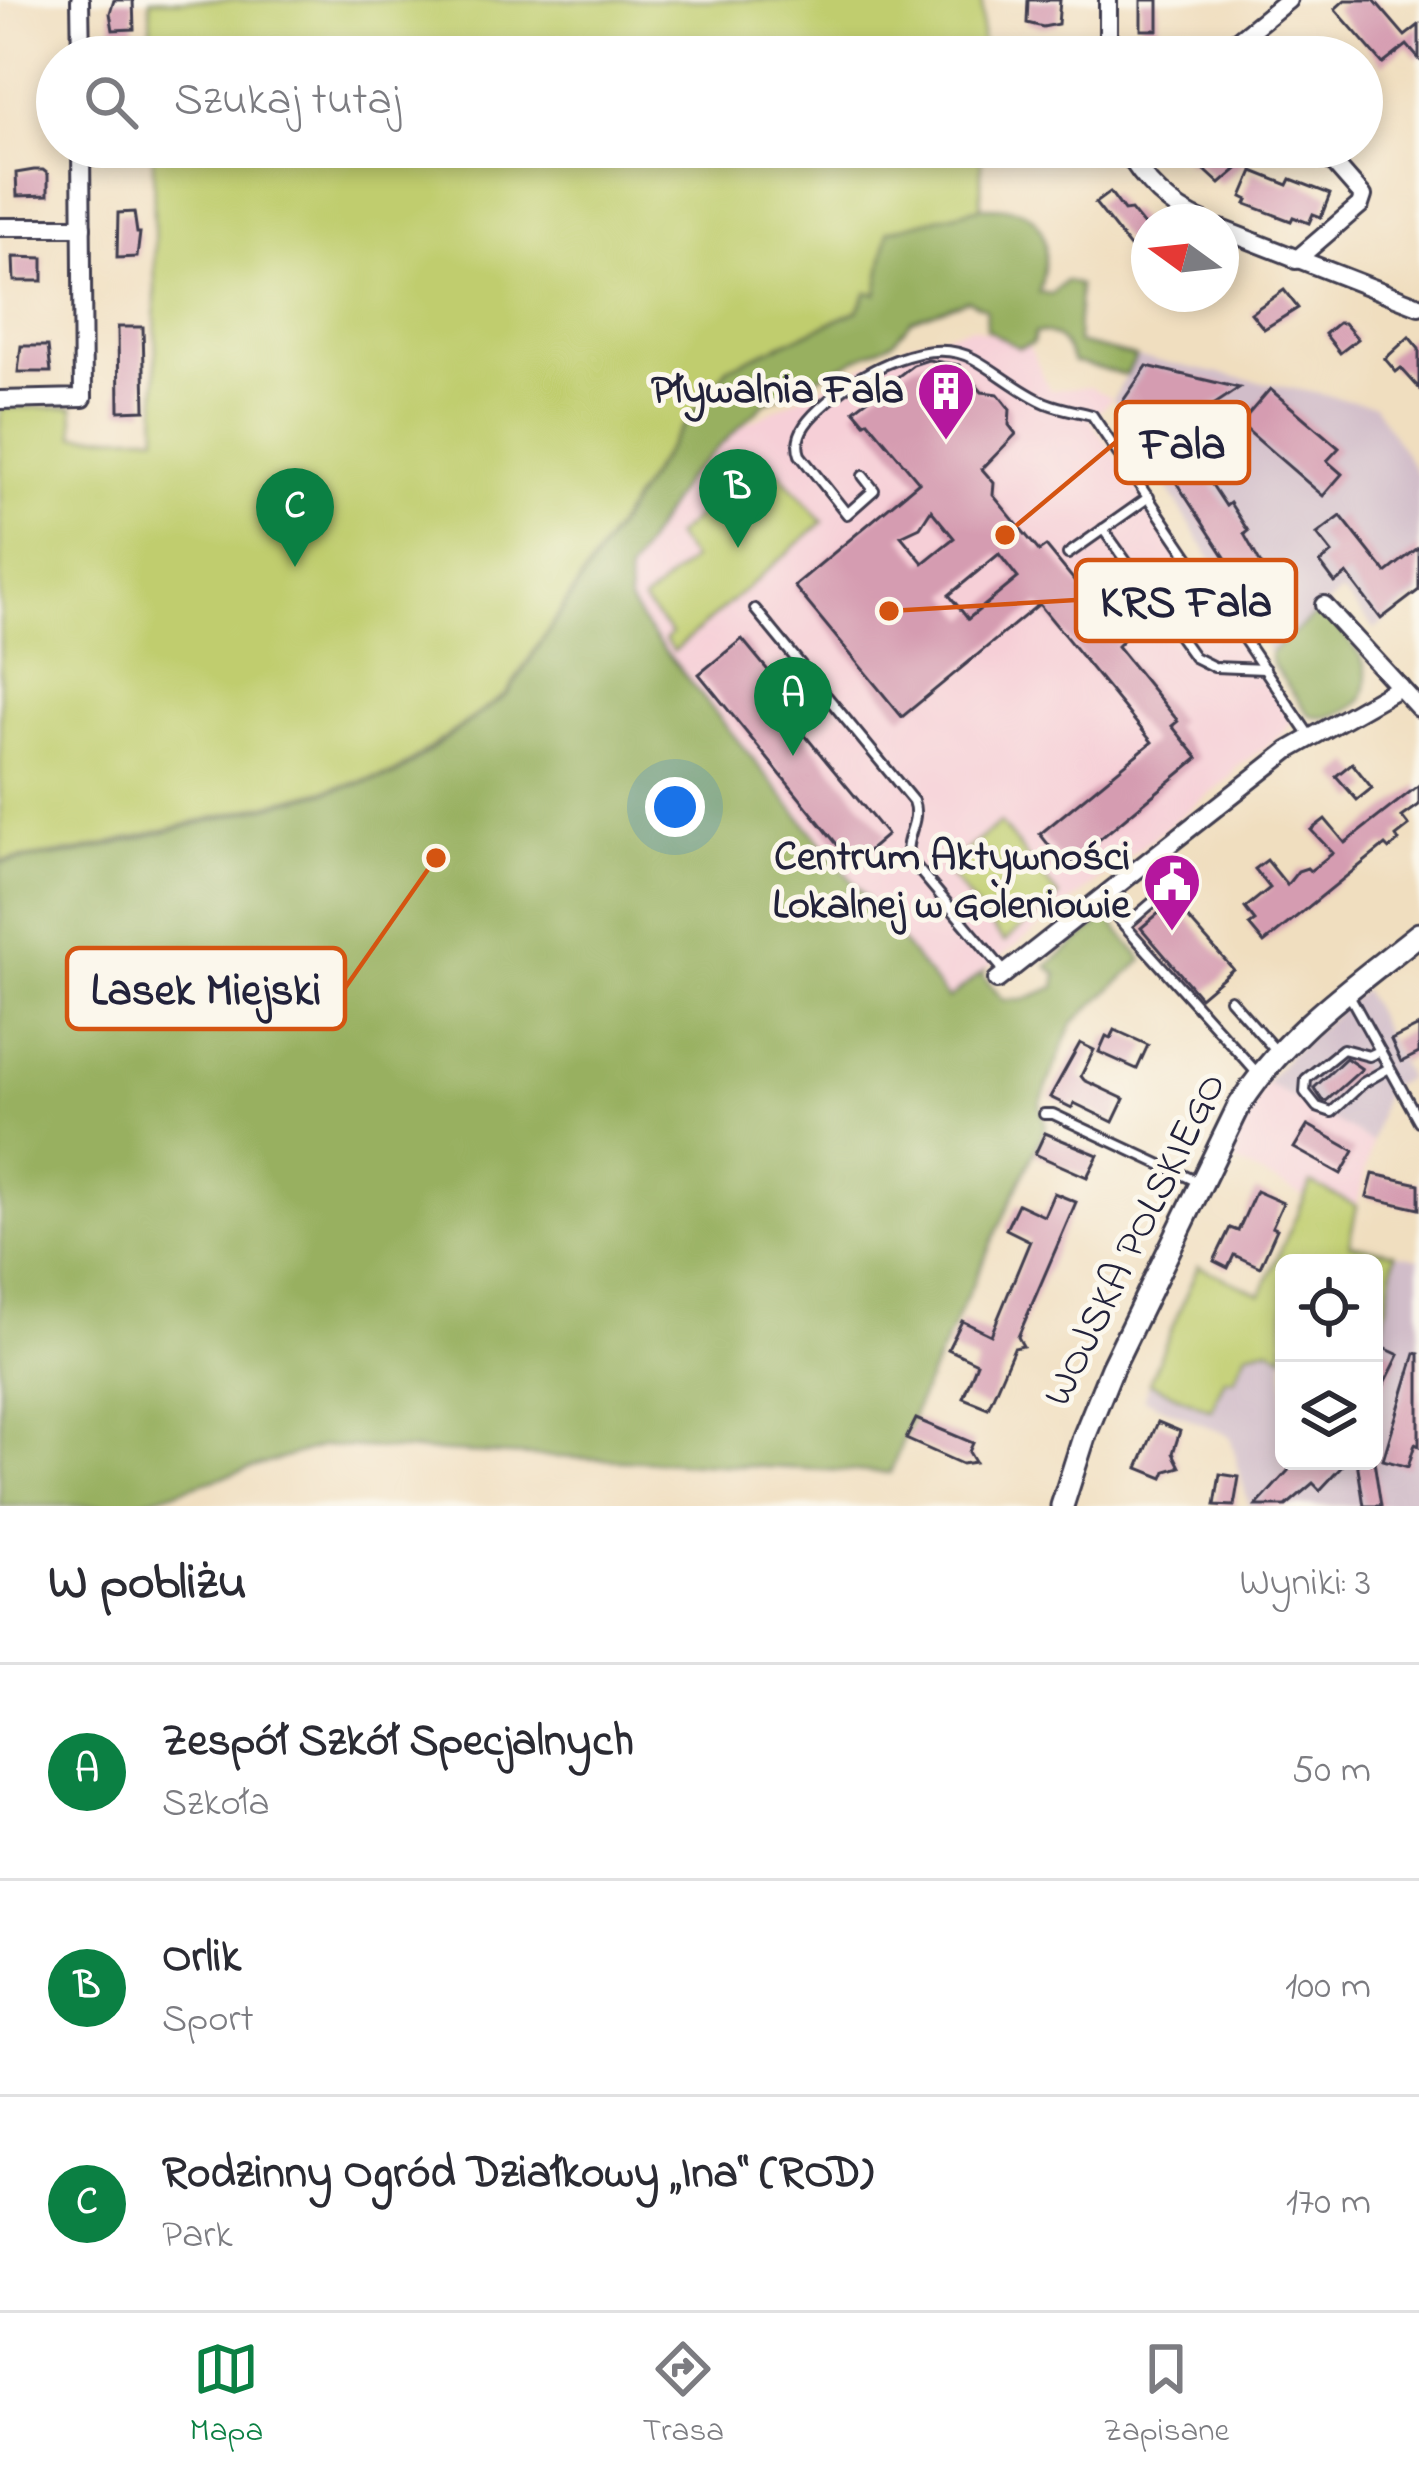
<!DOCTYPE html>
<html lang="pl">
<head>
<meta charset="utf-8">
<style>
  :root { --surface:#fff; --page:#f2f2f3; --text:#2b2b33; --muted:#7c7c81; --line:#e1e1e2; --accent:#0b8043 }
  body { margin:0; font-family:"Indie Flower",sans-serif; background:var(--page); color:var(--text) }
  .controls { position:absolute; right:36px; bottom:36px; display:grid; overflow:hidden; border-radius:18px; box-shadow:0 6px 18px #0003 }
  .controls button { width:108px; height:108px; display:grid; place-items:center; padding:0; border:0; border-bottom:3px solid var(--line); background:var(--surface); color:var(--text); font:60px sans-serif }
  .compass { position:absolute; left:1131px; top:204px; width:108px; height:108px; border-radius:50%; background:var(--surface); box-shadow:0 6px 18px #0003; rotate:285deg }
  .you { position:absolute; left:675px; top:807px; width:42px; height:42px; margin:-30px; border:9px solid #fff; border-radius:50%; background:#1a73e8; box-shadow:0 0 0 18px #1a73e833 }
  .badge { display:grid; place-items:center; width:78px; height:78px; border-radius:50%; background:var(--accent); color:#fff; font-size:39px; font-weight:700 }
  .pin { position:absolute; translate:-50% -99px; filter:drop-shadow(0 3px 6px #0008) }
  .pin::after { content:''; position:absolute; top:63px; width:42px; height:36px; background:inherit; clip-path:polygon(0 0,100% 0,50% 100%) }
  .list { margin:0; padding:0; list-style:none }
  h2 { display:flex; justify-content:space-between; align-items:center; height:156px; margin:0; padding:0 48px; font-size:51px }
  h2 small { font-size:39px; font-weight:400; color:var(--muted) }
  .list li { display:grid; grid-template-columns:78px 1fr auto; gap:36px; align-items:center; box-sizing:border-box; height:216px; padding:0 48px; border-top:3px solid var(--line) }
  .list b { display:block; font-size:45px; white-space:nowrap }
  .list p { margin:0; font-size:39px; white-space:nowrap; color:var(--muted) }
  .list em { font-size:39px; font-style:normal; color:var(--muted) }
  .icon { flex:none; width:66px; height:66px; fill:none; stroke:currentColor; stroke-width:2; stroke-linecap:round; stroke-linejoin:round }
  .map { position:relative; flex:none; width:1419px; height:1506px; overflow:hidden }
  .search { position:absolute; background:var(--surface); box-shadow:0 6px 18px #0003; left:36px; right:36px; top:36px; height:132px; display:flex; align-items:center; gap:30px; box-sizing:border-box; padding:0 42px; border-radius:66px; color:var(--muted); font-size:45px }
  .sheet { height:804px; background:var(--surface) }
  nav { display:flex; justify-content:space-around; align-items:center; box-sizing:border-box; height:168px; border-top:3px solid var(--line); background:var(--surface); font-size:33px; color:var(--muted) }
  nav a { display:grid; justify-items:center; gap:6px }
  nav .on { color:var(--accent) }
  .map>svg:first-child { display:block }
  .built { fill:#f6cfd7 }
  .industrial { fill:#d1bdc9 }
  .green { fill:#c0cd6e; stroke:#717854; stroke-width:3 }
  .forest { fill:#98b061; stroke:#5d694e; stroke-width:3 }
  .building { fill:#d59cb1; fill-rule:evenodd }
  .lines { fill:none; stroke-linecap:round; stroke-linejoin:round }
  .service-casing { stroke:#413e4f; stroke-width:14 }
  .minor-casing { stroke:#413e4f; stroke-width:22 }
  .tertiary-casing { stroke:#413e4f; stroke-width:27 }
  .service { stroke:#fff; stroke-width:8 }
  .minor { stroke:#fff; stroke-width:16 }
  .tertiary { stroke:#fff; stroke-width:21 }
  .labels { text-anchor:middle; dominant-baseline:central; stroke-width:10; stroke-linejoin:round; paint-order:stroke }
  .poi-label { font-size:42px; font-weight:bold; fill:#22223b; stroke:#fbf7ec; text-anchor:end }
  .street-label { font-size:42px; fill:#22223b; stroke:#fbf7ec }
  .leader { fill:none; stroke:#d45411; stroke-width:4.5 }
  .callout-dot { fill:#d45411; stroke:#fbf7ec; stroke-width:4.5 }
  .callout { fill:#fbf7ec; stroke:#d45411; stroke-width:4.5 }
  .callout-label { font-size:45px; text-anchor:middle; font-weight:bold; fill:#22223b }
</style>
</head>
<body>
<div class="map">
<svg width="1419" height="1506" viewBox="0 0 1419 1506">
  <rect width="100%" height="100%" fill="#fbf7ec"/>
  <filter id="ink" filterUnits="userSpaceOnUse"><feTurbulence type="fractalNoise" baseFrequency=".00833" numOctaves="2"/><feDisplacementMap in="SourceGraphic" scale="24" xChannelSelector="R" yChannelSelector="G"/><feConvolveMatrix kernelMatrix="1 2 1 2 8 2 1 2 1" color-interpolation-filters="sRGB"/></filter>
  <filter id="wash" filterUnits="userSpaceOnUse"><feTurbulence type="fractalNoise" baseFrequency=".004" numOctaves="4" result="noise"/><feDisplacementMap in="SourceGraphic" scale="48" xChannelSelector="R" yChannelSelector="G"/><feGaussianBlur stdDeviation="2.7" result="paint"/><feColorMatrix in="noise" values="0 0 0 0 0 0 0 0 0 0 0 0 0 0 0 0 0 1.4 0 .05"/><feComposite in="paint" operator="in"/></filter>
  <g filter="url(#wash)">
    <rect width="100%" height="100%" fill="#f0debf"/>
    <!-- built -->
    <g class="built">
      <path d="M 972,327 L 1030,348 L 1050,390 L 1090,387 L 1112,398 L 1091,420 L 1294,718 L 1284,733 L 1235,769 L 1231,777 L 949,998 L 648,630 L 629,603 L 628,573 L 685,479 L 744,425 L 912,342 Z"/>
      <path d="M 1266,1083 L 1372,1142 L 1357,1206 L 1312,1183 L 1305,1197 L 1223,1156 Z"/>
    </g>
    <!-- industrial -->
    <g class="industrial">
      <path d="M 1137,357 L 1374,405 L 1419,476 L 1419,595 L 1375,629 L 1342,592 L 1269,653 L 1113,399 Z"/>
      <path d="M 1363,989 L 1408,1078 L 1385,1090 L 1372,1142 L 1266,1083 L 1290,1054 Z"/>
      <path d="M 1395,1253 L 1419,1258 L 1419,1506 L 1249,1506 L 1230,1436 L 1143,1399 L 1149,1383 L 1211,1410 L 1225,1377 L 1234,1379 L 1247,1352 L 1268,1347 L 1284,1355 L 1284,1461 L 1374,1461 L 1374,1358 L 1380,1346 Z"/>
    </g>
    <!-- green -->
    <g class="green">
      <path d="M 150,0 L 982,0 L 982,57 L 151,57 Z"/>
      <path d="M 153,147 L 981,147 L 981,207 L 888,231 L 877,294 L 867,292 L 858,310 L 727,368 L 673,439 L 506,694 L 394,773 L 82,850 L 0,861 L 0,408 L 73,407 L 75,436 L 157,435 Z"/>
      <path d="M 766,457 L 823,522 L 674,651 L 665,640 L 671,634 L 643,602 L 692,559 L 674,537 Z"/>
      <path d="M 1000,823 L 1059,897 L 1004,942 L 944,868 Z"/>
      <path d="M 1311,1183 L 1357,1206 L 1349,1244 L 1395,1253 L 1380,1346 L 1374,1358 L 1374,1263 L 1284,1263 L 1284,1355 L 1268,1347 L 1247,1352 L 1234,1379 L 1225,1378 L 1211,1410 L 1149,1383 L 1198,1266 L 1261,1294 Z"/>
    </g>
    <!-- forest -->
    <g class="forest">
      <path d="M 981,207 C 993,208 1011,206 1022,211 C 1054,225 1046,266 1039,292 L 1051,294 L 1066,281 L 1079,285 L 1077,343 L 1136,357 L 1126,375 L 1073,362 C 1065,344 1058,330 1035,333 L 1033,343 L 1019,348 L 986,329 L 986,309 L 968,300 L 911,320 L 894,341 L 766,402 L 685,479 L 628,573 L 629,603 L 648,630 L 948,999 L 984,971 L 983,976 L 1003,1000 L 1023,1000 L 1055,987 L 1057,974 L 1047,966 L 1107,917 L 1143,960 L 1072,1024 L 1040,1104 L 1046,1126 L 922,1393 L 890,1473 L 323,1446 L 128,1506 L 0,1506 L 0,863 L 79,853 L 396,775 L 508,694 L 674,439 L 728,368 L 858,311 L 867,292 L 877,294 L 888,231 Z"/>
      <path d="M 1321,610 C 1345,637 1381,664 1361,701 C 1345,712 1323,725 1307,712 L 1272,664 L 1270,653 Z"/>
    </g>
    <g id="blocks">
      <!-- building -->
      <g class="building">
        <path d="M 114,0 L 133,0 L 134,29 L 113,30 L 110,13 Z"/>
        <path d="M 1028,0 L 1060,0 L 1058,24 L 1043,27 L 1027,23 Z"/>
        <rect x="1141" y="0" width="17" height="30"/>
        <path d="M 1345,0 L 1374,0 L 1405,36 L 1419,25 L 1419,59 L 1407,45 L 1383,64 L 1335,9 Z"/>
        <path d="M 1176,147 L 1240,147 L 1250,158 L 1220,184 L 1195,161 L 1190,164 Z"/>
        <path d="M 34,170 L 43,170 L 48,174 L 48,195 L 17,196 L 16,173 Z"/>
        <path d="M 1253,171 L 1288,185 L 1291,179 L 1330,194 L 1321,217 L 1313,214 L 1309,223 L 1293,217 L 1291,221 L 1246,204 L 1248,200 L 1242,197 Z"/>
        <path d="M 1110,192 L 1124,211 L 1131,210 L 1149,232 L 1149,271 L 1095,203 Z"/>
        <path d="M 134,212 L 137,233 L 140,233 L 137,257 L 117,258 L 118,213 Z"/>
        <path d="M 13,257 L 43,258 L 43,281 L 14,281 Z"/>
        <path d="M 1284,290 L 1298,308 L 1264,329 L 1251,313 Z"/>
        <path d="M 1338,323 L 1344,323 L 1358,339 L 1340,353 L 1325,334 Z"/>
        <path d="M 118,327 L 143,327 L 145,410 L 119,411 Z"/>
        <path d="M 1409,337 L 1419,349 L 1419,388 L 1401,368 L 1396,372 L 1385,359 Z"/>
        <path d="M 21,346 L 48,346 L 51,372 L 18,372 Z"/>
        <path d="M 928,360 L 959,365 L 982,392 L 998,394 L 1010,409 L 1009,425 L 1016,434 L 982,469 L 994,483 L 993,495 L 1039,551 L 1046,546 L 1123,640 L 1117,646 L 1178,721 L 1172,726 L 1198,758 L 1066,867 L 1040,834 L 1152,742 L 1039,604 L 902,717 L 794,586 L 919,482 L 868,421 L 865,423 L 854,410 L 913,365 ZM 931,510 L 954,538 L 923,563 L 901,536 L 920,527 ZM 999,554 L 1018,578 L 968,619 L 949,595 Z"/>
        <path d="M 1147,366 L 1239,388 L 1176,430 L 1226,506 L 1230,503 L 1248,531 L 1244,534 L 1262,566 L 1294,610 L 1270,626 L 1123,401 Z"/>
        <path d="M 1270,389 L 1339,448 L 1327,461 L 1342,474 L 1323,496 L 1240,424 Z"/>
        <path d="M 1341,516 L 1386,573 L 1419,547 L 1419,590 L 1381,619 L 1347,574 L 1335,583 L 1320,563 L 1332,553 L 1317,534 Z"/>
        <path d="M 742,639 L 794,702 L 798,699 L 807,711 L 794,722 L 887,835 L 853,864 L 699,674 Z"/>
        <path d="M 1352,763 L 1372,788 L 1357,800 L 1336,776 Z"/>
        <path d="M 1419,785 L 1419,805 L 1402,817 L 1409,826 L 1396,836 L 1399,841 L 1389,849 L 1385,845 L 1264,943 L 1249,925 L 1255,921 L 1245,908 L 1270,888 L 1255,869 L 1267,860 L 1287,885 L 1298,871 L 1307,868 L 1310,871 L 1333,853 L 1311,830 L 1325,819 L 1345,843 Z"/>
        <path d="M 1173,901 L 1233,969 L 1200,997 L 1141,928 Z"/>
        <path d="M 1419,1026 L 1419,1053 L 1401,1062 L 1391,1040 Z"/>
        <path d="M 1115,1030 L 1148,1045 L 1137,1069 L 1099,1052 L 1106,1036 L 1111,1038 Z"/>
        <path d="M 1080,1043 L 1094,1050 L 1081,1076 L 1084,1080 L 1124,1099 L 1113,1122 L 1074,1103 L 1072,1108 L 1050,1097 Z"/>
        <path d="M 1346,1058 L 1362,1069 L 1326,1101 L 1322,1100 L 1314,1088 Z"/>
        <path d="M 1308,1125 L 1354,1151 L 1341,1174 L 1294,1148 Z"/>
        <path d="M 1045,1133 L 1098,1155 L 1087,1177 L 1035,1154 Z"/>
        <path d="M 1373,1174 L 1419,1184 L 1419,1209 L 1367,1197 Z"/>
        <path d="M 1256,1191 L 1283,1203 L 1272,1227 L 1277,1229 L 1260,1267 L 1234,1255 L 1228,1268 L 1214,1261 L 1230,1228 L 1238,1231 Z"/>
        <path d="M 1054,1193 L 1076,1202 L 1018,1337 L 1023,1346 L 1014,1348 L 988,1408 L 963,1398 L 977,1363 L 948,1349 L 962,1321 L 991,1335 L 1030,1241 L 1006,1229 L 1018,1204 L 1044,1216 Z"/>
        <path d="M 1380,1346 L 1399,1355 L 1374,1405 L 1374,1358 Z"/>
        <path d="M 1415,1353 L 1419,1354 L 1419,1446 L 1415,1444 L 1408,1467 L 1383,1460 Z"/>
        <path d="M 916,1419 L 973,1443 L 969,1452 L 975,1462 L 962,1464 L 906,1439 Z"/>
        <path d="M 1158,1422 L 1180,1431 L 1173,1453 L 1180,1467 L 1166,1471 L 1163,1478 L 1138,1468 Z"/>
        <path d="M 1297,1461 L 1347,1461 L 1320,1490 L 1313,1483 L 1286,1506 L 1256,1506 Z"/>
        <path d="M 1357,1461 L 1374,1461 L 1381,1506 L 1364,1506 Z"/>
        <path d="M 1220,1474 L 1239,1477 L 1234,1506 L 1215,1505 Z"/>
      </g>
    </g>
  </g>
  <g filter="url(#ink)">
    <use href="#blocks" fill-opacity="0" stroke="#413e4f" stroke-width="3"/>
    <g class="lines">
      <!-- service casing -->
      <g class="service-casing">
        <g id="service">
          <path d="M 863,476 L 874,490 L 847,514 L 800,455 C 792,433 812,415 828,401 C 863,371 929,334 974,359 C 998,372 1020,392 1046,403 C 1061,409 1077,411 1092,415 L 1309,735"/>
          <path d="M 1103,529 L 1194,657 L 1214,667 L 1265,669"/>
          <path d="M 1068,554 L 1149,497"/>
          <path d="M 755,609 L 913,801 C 921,822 904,836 908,857 L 1005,972"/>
          <path d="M 1100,898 L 1258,1074"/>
          <path d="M 1125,926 L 1167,890"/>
          <path d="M 1348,993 L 1419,1121"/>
          <path d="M 1230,999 L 1277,1052"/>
          <path d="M 1380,1051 L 1369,1056 L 1343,1049 L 1306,1079 L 1305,1092 L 1317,1107 L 1332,1112 L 1363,1083 L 1389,1068"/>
          <path d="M 1044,1114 L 1053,1114 L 1198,1182"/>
        </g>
      </g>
      <!-- minor casing -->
      <g class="minor-casing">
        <g id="minor">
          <path d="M 80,0 L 81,57"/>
          <path d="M 1108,57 L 1108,0"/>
          <path d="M 1217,57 L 1288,0"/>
          <path d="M 1124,147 C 1143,181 1168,207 1204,222"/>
          <path d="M 1271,147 L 1327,155 L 1363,196 L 1360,205 L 1296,260"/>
          <path d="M 0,227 L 82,227"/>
          <path d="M 1221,229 L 1419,306"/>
          <path d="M 0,400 L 83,398 L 81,147"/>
          <path d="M 1324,605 L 1419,708"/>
          <path d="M 997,980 L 1289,750 L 1400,687"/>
        </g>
      </g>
      <!-- tertiary casing -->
      <g class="tertiary-casing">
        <path id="tertiary" d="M 1062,1506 L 1084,1437 L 1112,1368 L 1239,1106 C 1284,1034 1354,986 1419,934"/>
      </g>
      <!-- service -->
      <use href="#service" class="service"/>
      <!-- minor -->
      <use href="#minor" class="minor"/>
      <!-- tertiary -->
      <use href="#tertiary" class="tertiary"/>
    </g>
  </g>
  <!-- icons -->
  <defs>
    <g id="building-pin" transform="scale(3)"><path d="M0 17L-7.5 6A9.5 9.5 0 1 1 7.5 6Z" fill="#b5179e" stroke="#fbf7ec"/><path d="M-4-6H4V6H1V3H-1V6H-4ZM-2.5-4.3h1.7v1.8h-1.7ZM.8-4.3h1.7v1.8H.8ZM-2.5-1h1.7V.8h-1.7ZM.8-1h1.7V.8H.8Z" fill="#fff"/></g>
    <g id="civic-pin" transform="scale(3)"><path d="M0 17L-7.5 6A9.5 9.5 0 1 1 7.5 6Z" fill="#b5179e" stroke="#fbf7ec"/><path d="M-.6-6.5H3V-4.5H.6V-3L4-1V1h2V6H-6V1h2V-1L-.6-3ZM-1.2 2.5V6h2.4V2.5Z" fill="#fff"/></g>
  </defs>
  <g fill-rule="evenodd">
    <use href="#building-pin" x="946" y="391"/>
    <use href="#civic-pin" x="1172" y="882"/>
  </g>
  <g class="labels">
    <!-- poi labels -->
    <g class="poi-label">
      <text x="904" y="391">Pływalnia Fala</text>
      <text x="1130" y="858">Centrum Aktywności<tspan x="1130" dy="48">Lokalnej w Goleniowie</tspan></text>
    </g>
    <!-- street labels -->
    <g class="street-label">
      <text transform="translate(1136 1240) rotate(-64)">WOJSKA POLSKIEGO</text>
    </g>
  </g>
  <!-- callouts -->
  <path class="leader" d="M1005 535L1116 442M889 611L1076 600M436 858L345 988"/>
  <g class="callout-dot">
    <circle cx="1005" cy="535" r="12"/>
    <circle cx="889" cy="611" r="12"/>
    <circle cx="436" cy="858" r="12"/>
  </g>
  <g class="callout">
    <rect x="1116" y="402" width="133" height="81" rx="12"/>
    <rect x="1076" y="560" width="220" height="81" rx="12"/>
    <rect x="67" y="948" width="278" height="81" rx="12"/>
  </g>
  <g class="callout-label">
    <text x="1183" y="458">Fala</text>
    <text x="1186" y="616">KRS Fala</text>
    <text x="206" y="1004">Lasek Miejski</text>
  </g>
</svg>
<div class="controls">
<button><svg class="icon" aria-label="locate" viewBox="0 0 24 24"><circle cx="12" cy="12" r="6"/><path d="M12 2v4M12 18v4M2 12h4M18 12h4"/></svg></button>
<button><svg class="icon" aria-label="layers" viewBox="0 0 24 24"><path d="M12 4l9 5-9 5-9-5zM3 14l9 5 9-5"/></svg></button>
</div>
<svg class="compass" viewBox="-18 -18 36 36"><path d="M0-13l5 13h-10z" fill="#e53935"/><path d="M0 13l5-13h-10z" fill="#7c7c81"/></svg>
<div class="you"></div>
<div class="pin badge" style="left:793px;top:756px">A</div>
<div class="pin badge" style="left:738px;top:548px">B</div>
<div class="pin badge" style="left:295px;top:567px">C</div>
<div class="search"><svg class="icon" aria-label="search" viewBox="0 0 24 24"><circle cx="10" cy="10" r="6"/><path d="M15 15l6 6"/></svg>Szukaj tutaj</div>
</div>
<section class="sheet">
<h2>W pobliżu<small>Wyniki: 3</small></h2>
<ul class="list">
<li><span class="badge">A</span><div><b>Zespół Szkół Specjalnych</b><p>Szkoła</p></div><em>50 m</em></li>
<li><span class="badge">B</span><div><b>Orlik</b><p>Sport</p></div><em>100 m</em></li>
<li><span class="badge">C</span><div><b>Rodzinny Ogród Działkowy „Ina“ (ROD)</b><p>Park</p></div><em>170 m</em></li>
</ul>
</section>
<nav>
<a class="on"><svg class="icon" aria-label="map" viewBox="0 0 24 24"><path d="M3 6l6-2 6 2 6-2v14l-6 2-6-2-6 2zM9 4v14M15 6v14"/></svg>Mapa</a>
<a><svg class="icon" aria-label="directions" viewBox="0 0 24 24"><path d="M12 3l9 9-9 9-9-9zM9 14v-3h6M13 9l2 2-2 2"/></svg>Trasa</a>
<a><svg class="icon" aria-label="saved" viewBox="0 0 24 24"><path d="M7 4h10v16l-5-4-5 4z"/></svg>Zapisane</a>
</nav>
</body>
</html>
